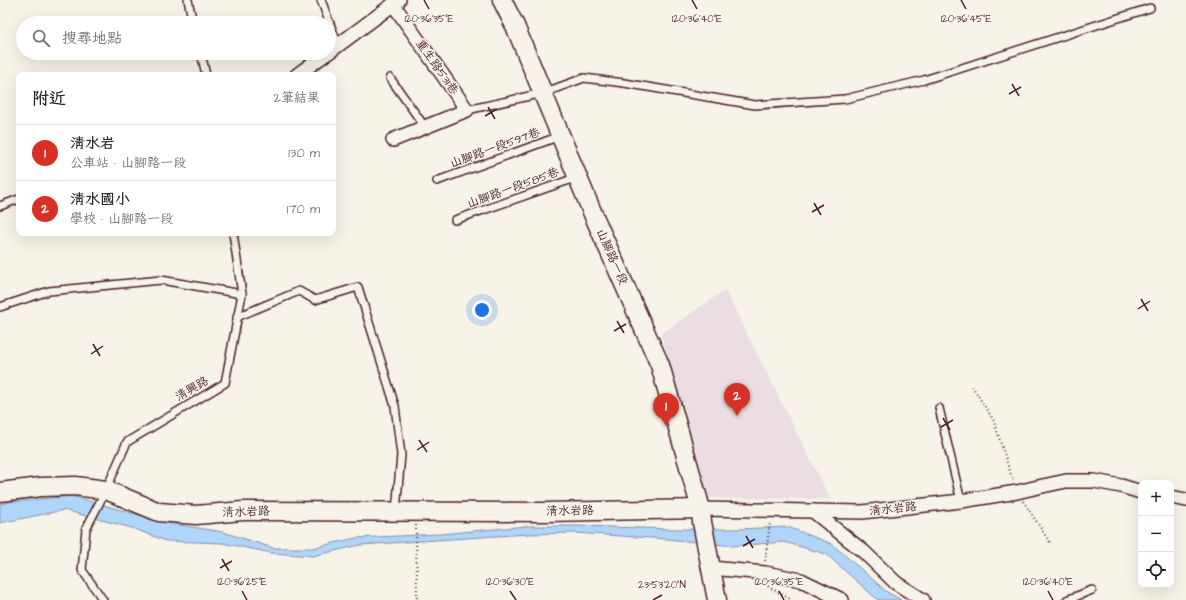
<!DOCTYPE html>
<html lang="zh-TW">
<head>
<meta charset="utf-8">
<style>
  :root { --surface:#fff; --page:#f2f2f2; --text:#222; --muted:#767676; --line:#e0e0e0; --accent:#d93025 }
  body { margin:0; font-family:"Architects Daughter","LXGW WenKai TC",sans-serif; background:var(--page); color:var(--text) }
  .controls { position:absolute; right:12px; bottom:12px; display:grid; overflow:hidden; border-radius:8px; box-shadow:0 4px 16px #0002 }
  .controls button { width:36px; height:36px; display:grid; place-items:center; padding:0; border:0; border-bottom:1px solid var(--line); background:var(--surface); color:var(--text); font:20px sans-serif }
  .you { position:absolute; left:482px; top:310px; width:14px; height:14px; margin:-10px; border:3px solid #fff; border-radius:50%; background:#1a73e8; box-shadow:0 0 0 6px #1a73e833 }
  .badge { display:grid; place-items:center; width:26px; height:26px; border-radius:50%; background:var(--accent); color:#fff; font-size:13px; font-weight:700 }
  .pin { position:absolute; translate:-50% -33px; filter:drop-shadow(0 1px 2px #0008) }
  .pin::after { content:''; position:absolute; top:21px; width:14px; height:12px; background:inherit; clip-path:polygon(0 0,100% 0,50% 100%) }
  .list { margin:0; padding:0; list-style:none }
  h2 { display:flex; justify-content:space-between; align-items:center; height:52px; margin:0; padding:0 16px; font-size:17px }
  h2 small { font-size:13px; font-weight:400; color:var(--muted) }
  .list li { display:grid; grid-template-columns:26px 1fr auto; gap:12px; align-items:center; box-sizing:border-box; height:56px; padding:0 16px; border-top:1px solid var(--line) }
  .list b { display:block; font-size:15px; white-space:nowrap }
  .list p { margin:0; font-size:13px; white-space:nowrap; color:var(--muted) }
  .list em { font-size:13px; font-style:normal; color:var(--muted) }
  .icon { flex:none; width:22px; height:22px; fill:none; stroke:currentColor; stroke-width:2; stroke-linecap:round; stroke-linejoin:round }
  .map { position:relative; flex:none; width:1186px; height:600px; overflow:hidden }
  .search { position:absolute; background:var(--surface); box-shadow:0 4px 16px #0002; left:16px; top:16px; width:320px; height:44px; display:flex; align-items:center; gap:10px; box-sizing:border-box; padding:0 14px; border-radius:22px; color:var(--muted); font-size:15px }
  .panel { position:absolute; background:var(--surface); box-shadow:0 4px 16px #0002; left:16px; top:72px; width:320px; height:164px; border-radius:8px }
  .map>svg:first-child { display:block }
  .built { fill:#ebdde1 }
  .water { fill:#afd6f9; stroke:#878da7 }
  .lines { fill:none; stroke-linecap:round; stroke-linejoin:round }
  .lane-casing { stroke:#4a1f2b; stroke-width:10 }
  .street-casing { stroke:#4a1f2b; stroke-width:16 }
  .secondary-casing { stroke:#4a1f2b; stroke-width:21 }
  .path { stroke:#4a1f2b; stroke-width:2; stroke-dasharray:1 3; stroke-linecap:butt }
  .lane { stroke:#f7f3e8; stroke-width:7 }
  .street { stroke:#f7f3e8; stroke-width:13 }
  .secondary { stroke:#f7f3e8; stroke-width:18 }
  .ticks { fill:none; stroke:#4a1f2b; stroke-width:1.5 }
  .labels { text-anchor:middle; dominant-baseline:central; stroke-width:3; stroke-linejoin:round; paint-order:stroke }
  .street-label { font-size:12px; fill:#4a1f2b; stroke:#f7f3e8 }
  .ticks-label { font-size:10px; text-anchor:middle; fill:#4a1f2b; stroke:#f7f3e8; stroke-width:3; stroke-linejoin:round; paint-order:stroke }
</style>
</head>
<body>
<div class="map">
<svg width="1186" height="600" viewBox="0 0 1186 600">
  <rect width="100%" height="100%" fill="#f7f3e8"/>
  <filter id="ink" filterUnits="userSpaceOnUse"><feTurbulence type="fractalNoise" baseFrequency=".025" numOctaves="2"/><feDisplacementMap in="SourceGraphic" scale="8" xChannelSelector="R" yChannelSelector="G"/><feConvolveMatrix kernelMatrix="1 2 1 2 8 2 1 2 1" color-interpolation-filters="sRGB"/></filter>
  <g filter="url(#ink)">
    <!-- built -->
    <path class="built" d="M 725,290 L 830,499 L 709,498 L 661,334 Z"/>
    <!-- water -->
    <path class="water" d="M 72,496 L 167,523 L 223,532 L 273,548 L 312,548 L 356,538 L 440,534 L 527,526 L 580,526 L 671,529 L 736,529 L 788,527 L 832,544 L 887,592 L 901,600 L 878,600 L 826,554 L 784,542 L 733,546 L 667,539 L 575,533 L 528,534 L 360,545 L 313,556 L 272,553 L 222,543 L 166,541 L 132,528 L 64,510 L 0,523 L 0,504 L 9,502 Z"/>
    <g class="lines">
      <!-- lane casing -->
      <g class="lane-casing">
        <g id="lane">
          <path d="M 188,0 L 193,23"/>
          <path d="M 321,0 L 338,45"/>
          <path d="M 201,53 L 206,75"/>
          <path d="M 390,78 L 425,127"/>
          <path d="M 467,110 L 543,93 L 584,78 L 624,83 L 755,105 L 845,99 L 924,80 L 1150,8"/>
          <path d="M 437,181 L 560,136"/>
          <path d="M 0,206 L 19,199"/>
          <path d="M 455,220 L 578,177"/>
          <path d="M 0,307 L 49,291 L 161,280 L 242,294"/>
          <path d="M 237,317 L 299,291 L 315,300 L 358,287 L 395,406 L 401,455 L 396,511"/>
          <path d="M 939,408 L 961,501"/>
          <path d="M 103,600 L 82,570 L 86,529 L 106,490 L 127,442 L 225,383 L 242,294 L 233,233"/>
          <path d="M 1067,600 L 1092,590"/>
        </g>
      </g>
      <!-- street casing -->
      <g class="street-casing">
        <g id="street">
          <path d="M 329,52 L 399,0"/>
          <path d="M 297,75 L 327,53"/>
          <path d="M 393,140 L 467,110 L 393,4"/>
          <path d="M 1171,497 L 1186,500"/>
          <path d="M 701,509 L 862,512 L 961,501 L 1017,492 L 1038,487 L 1066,481 L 1094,481 L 1121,486 L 1141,492"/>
          <path d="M 813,511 L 864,552 L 896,583 L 923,600"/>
          <path d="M 711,568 L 765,573 L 801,580 L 842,600"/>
        </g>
      </g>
      <!-- secondary casing -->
      <g class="secondary-casing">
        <g id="secondary">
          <path d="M 502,0 L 515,26 L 593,214 L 660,365 L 701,509 L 702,522 L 717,600"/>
          <path d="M 0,492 L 41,487 L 75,486 L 106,490 L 159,512 L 196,515 L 243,511 L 545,512 L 701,509"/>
        </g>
      </g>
      <!-- path -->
      <g class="path">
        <path d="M 972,386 L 993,419 L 1013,481"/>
        <path d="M 1023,501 L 1051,544"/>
        <path d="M 416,525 L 417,600"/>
        <path d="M 765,561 L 770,522"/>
        <path d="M 768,586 L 769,587 L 792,600"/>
      </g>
      <!-- lane -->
      <use href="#lane" class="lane"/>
      <!-- street -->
      <use href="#street" class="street"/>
      <!-- secondary -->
      <use href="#secondary" class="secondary"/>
    </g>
  </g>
  <!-- ticks -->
  <path class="ticks" d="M 424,0 L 429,9M 692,0 L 697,9M 961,0 L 966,9M 1012,84 L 1019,96M 1009,94 L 1021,87M 488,107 L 495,119M 485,116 L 497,109M 814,203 L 821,215M 812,212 L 824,205M 1141,299 L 1148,311M 1138,309 L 1150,301M 617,321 L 624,333M 614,331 L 626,324M 93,344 L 100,356M 91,354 L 103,346M 943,418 L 950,430M 941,427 L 953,420M 419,440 L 427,452M 417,450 L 429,442M 746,536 L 753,548M 743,546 L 755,539M 222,559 L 229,571M 220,568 L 232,561M 242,591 L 247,600M 510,591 L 516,600M 779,591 L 784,600M 1048,591 L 1053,600M 653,600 L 662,595"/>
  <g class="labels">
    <!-- street labels -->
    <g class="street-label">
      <text transform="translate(437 67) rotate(55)">重生路531巷</text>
      <text transform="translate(495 148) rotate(-20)">山腳路一段597巷</text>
      <text transform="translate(513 188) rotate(-20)">山腳路一段585巷</text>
      <text transform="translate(612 257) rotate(66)">山腳路一段</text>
      <text transform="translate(192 389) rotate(-31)">清興路</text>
      <text transform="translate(893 509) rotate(-6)">清水岩路</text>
      <text transform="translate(570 511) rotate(-1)">清水岩路</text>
      <text transform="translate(246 512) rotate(-2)">清水岩路</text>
    </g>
  </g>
  <g class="ticks-label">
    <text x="429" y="22">120°36'35"E</text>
    <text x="697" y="22">120°36'40"E</text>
    <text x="966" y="22">120°36'45"E</text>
    <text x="242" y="585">120°36'25"E</text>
    <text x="510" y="585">120°36'30"E</text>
    <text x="779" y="585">120°36'35"E</text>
    <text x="1048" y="585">120°36'40"E</text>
    <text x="662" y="588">23°53'20"N</text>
  </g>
</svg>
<div class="controls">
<button>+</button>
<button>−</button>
<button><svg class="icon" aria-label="locate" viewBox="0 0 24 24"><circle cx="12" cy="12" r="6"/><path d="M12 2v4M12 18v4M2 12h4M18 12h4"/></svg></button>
</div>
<div class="you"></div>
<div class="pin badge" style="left:666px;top:426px">1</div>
<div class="pin badge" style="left:737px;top:416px">2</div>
<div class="search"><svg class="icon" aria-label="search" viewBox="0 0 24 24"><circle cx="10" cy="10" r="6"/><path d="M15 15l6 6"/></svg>搜尋地點</div>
<section class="panel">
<h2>附近<small>2筆結果</small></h2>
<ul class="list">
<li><span class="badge">1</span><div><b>清水岩</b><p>公車站 · 山腳路一段</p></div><em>130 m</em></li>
<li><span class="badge">2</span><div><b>清水國小</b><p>學校 · 山腳路一段</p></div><em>170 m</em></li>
</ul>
</section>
</div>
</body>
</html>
